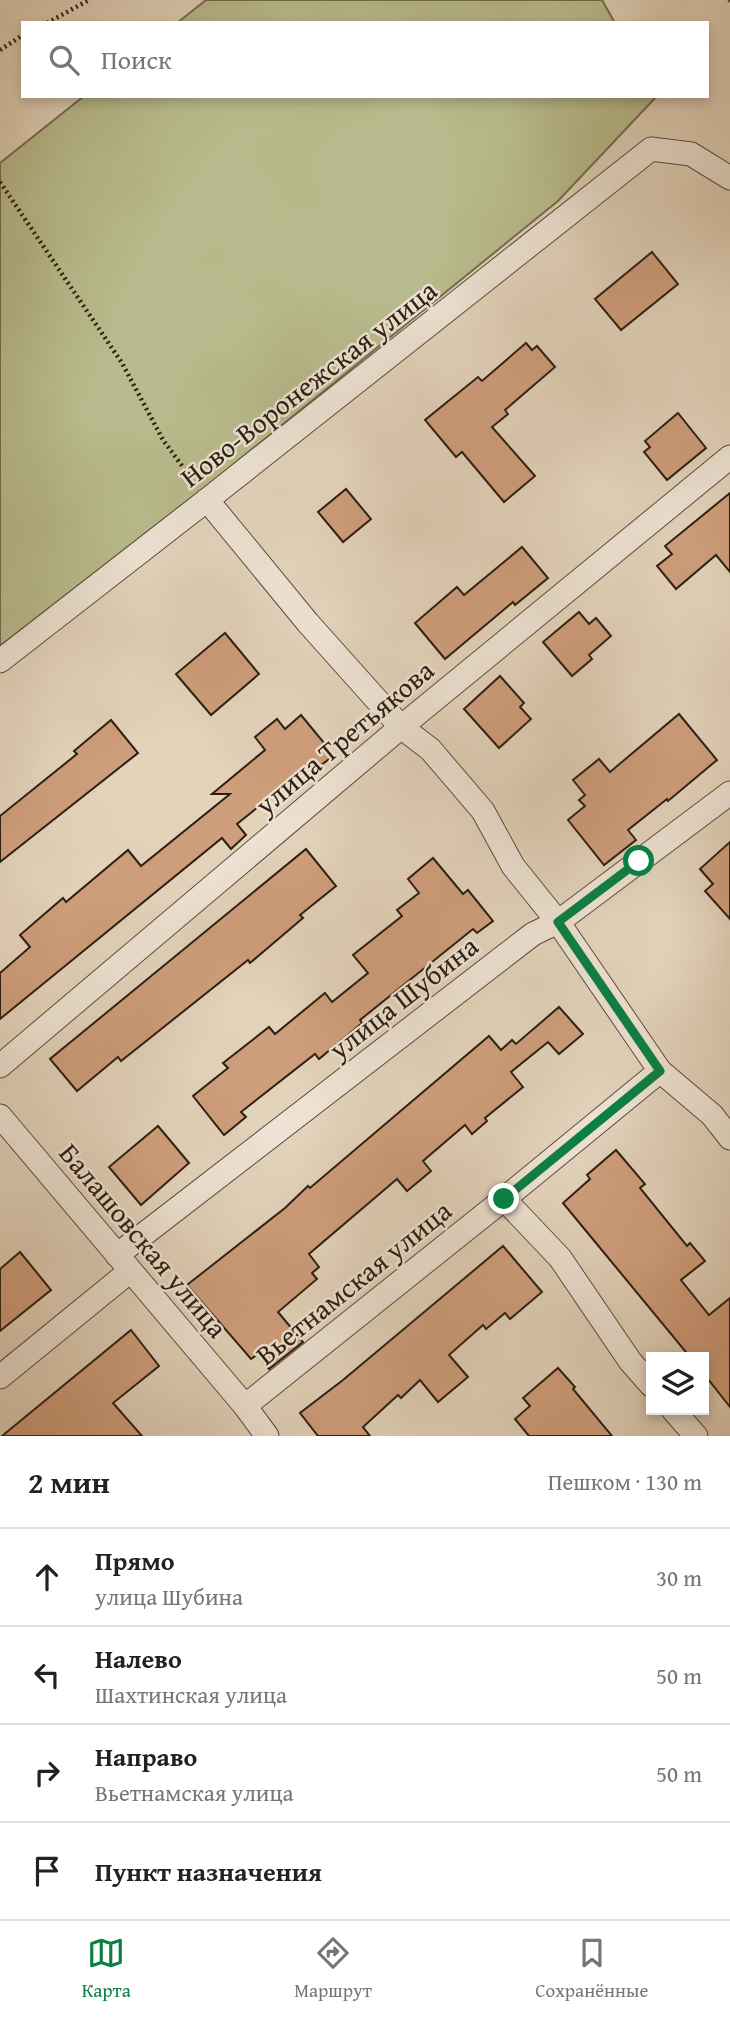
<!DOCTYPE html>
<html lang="ru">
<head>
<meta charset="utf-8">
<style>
  :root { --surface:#fff; --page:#f2f2f2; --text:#222; --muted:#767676; --line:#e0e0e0; --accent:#0b8043 }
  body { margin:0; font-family:"Gentium Book Plus",serif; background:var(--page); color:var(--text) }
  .controls { position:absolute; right:21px; bottom:21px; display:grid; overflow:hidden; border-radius:0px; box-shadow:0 4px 10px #0003 }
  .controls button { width:63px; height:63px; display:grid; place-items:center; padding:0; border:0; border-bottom:2px solid var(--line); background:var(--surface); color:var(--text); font:35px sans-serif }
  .stop { position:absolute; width:21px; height:21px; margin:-16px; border:5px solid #0b8043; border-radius:50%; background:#fff }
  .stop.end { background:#0b8043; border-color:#fff; box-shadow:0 2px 7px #0008 }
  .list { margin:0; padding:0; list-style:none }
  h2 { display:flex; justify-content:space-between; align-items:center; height:91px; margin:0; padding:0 28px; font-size:30px }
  h2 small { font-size:23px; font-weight:400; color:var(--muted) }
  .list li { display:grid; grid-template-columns:46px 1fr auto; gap:21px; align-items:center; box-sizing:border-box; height:98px; padding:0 28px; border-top:2px solid var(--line) }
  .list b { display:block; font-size:26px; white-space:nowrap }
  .list p { margin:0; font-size:23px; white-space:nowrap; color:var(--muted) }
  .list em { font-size:23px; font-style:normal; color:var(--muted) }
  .icon { flex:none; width:38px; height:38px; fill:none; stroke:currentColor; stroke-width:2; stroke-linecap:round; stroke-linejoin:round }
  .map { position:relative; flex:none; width:730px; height:1436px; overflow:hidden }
  .search { position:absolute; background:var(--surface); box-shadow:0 4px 10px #0003; left:21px; right:21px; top:21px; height:77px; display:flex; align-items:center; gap:18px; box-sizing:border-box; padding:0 24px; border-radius:0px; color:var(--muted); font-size:26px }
  .sheet { height:483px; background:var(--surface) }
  nav { display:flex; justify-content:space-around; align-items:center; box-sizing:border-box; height:98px; border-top:2px solid var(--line); background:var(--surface); font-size:19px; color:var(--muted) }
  nav a { display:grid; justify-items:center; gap:4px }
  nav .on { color:var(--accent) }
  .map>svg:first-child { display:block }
  .green { fill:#b8bb8d; stroke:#726d4f; stroke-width:2 }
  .building { fill:#cf9e7c; stroke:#2d1f11; stroke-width:2 }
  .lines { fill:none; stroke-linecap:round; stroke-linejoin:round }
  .street-casing { stroke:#5a4c3c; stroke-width:25 }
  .path { stroke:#2d1f11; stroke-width:4.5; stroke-dasharray:2 3.5; stroke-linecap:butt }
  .street { stroke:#ede2d3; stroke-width:23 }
  .route { stroke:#0b8043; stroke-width:9 }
  .labels { text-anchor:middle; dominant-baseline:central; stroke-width:5; stroke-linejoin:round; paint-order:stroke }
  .street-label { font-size:28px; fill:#2d1f11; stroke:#ede2d3 }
</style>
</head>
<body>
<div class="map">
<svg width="730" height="1436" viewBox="0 0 730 1436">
  <rect width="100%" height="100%" fill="#e3d3bb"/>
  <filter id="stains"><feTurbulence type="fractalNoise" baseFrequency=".00286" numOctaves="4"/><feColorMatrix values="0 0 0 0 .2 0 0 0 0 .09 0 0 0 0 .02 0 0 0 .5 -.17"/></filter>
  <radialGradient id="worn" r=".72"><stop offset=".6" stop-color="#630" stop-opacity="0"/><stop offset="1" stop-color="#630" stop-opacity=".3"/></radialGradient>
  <!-- green -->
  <g class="green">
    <path d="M 206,0 L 602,0 L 615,23 L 177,23 Z"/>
    <path d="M 84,96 L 657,96 L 558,201 L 213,481 L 0,646 L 0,163 Z"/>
  </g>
  <!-- building -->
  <g class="building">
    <path d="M 652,252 L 678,284 L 621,330 L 595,299 Z"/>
    <path d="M 526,343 L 532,350 L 537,346 L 555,367 L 505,410 L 508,414 L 492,427 L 535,476 L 504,502 L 462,452 L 456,457 L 425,420 L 478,377 L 482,381 Z"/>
    <path d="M 678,413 L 706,448 L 667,480 L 644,452 L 650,447 L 645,441 Z"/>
    <path d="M 346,489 L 371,519 L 343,542 L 318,512 Z"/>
    <path d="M 730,493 L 730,572 L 716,555 L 676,589 L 657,566 L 672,554 L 665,546 Z"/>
    <path d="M 522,547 L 548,578 L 515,605 L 513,602 L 445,659 L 415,623 L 457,587 L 464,595 Z"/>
    <path d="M 579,612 L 589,624 L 596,618 L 611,636 L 589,655 L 592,659 L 572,676 L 543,642 Z"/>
    <path d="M 225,633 L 259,674 L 211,715 L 176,674 Z"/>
    <path d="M 500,676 L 524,703 L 520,707 L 531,719 L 499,748 L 464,709 Z"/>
    <path d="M 679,714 L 717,760 L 668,801 L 667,799 L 628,830 L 636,840 L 604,865 L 568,820 L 585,806 L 579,800 L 585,795 L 573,780 L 599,759 L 610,772 Z"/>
    <path d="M 301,715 L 334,755 L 314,771 L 309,766 L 237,824 L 246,835 L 231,849 L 222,838 L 0,1019 L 0,973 L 30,947 L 20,935 L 63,898 L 66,902 L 128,850 L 141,866 L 230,794 L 212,794 L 265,750 L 255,737 L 277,719 L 285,729 Z"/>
    <path d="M 111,720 L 138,753 L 0,862 L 0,816 L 77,754 L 74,751 Z"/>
    <path d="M 730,842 L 730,919 L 705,891 L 713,884 L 700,869 Z"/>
    <path d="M 306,849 L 336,886 L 300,915 L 303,918 L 250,963 L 248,960 L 121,1061 L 118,1057 L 77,1091 L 50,1059 Z"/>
    <path d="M 433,858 L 463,894 L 468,890 L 493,921 L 477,933 L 473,929 L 360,1020 L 362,1023 L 319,1059 L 315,1054 L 241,1112 L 246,1117 L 224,1135 L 193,1096 L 228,1068 L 223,1063 L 269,1027 L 275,1034 L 325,993 L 332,1002 L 368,973 L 353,955 L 402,916 L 397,910 L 419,893 L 408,879 Z"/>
    <path d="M 559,1007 L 583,1034 L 559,1054 L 548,1042 L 511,1072 L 523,1087 L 485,1118 L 487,1121 L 472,1134 L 465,1125 L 423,1161 L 431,1171 L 407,1191 L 397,1179 L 309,1254 L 319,1267 L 312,1273 L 317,1279 L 278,1312 L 303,1342 L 269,1369 L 258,1354 L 251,1359 L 187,1285 L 285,1208 L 308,1186 L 310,1188 L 489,1036 L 501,1050 L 512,1040 L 516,1044 Z"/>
    <path d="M 158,1126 L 189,1163 L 141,1205 L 109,1167 Z"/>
    <path d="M 616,1150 L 645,1184 L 640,1188 L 687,1246 L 690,1243 L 705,1261 L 681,1280 L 709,1315 L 730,1298 L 730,1407 L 704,1374 L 704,1357 L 690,1357 L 563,1203 L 590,1179 L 587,1175 Z"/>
    <path d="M 503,1246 L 542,1292 L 510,1319 L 505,1313 L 486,1329 L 483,1325 L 449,1355 L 468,1377 L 438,1402 L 420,1380 L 401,1398 L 398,1395 L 363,1427 L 370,1436 L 318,1436 L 300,1413 L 343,1380 Z"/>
    <path d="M 20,1252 L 51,1290 L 0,1331 L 0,1269 Z"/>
    <path d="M 131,1330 L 159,1366 L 113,1403 L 142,1436 L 2,1436 Z"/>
    <path d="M 558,1368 L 575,1387 L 573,1389 L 612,1436 L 529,1436 L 515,1419 L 530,1406 L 523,1398 Z"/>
  </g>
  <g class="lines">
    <!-- street casing -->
    <g class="street-casing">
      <g id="street">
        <path d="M 207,500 L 308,623 L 401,727 L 430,749 L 483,811 L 513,866 L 558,922 L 660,1071 L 712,1115 L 730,1138"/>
        <path d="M 0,661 L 207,500 L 651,149 L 691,154 L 730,178"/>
        <path d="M 0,1066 L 401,727 L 730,457"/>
        <path d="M 0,1116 L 245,1406 L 267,1436"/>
        <path d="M 504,1199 L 560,1258 L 630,1361 L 651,1385"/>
        <path d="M 117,1255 L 533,934 L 558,922 L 730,793"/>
        <path d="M 0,1377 L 130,1271"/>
        <path d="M 245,1406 L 504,1199 L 660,1071"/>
        <path d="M 673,1410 L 696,1436"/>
      </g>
    </g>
    <!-- path -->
    <g class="path">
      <path d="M 729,0 L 730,1"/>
      <path d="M 47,23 L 89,0"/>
      <path d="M 0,50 L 23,35"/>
      <path d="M 0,182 L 122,363 L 163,440 L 194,482"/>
    </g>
    <!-- street -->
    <use href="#street" class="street"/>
  </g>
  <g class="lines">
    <!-- route -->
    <path class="route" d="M 504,1199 L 660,1071 L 558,922 L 639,861"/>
  </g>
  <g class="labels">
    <!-- street labels -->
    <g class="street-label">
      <text transform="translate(308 383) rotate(-38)">Ново-Воронежская улица</text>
      <text transform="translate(344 737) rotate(-40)">улица Третьякова</text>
      <text transform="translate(403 997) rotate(-38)">улица Шубина</text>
      <text transform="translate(144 1240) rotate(50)">Балашовская улица</text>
      <text transform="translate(353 1282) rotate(-39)">Вьетнамская улица</text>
    </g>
  </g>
  <rect width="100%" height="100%" filter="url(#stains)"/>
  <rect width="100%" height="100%" fill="url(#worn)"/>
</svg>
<div class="controls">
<button><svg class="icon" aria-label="layers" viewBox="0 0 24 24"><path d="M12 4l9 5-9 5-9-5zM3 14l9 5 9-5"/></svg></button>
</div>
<div class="stop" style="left:639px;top:861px"></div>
<div class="stop end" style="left:504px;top:1199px"></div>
<div class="search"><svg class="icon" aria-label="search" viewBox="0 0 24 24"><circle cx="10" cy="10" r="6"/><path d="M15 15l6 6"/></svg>Поиск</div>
</div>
<section class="sheet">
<h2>2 мин<small>Пешком · 130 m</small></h2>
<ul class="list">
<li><svg class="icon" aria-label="ahead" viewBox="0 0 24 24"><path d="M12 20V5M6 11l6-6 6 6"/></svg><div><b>Прямо</b><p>улица Шубина</p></div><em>30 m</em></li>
<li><svg class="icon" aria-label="left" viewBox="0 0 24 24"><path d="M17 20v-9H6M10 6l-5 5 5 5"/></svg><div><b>Налево</b><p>Шахтинская улица</p></div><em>50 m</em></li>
<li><svg class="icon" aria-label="right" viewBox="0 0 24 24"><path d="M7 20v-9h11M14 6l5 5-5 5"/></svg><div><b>Направо</b><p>Вьетнамская улица</p></div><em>50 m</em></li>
<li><svg class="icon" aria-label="arrive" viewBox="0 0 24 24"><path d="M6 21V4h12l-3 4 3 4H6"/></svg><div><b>Пункт назначения</b></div></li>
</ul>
</section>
<nav>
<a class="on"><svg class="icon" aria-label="map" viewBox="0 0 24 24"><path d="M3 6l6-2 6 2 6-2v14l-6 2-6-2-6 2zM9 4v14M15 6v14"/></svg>Карта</a>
<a><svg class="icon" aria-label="directions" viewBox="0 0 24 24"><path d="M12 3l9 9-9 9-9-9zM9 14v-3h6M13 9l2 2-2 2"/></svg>Маршрут</a>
<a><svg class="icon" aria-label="saved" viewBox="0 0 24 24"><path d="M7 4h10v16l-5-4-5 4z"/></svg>Сохранённые</a>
</nav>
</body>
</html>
